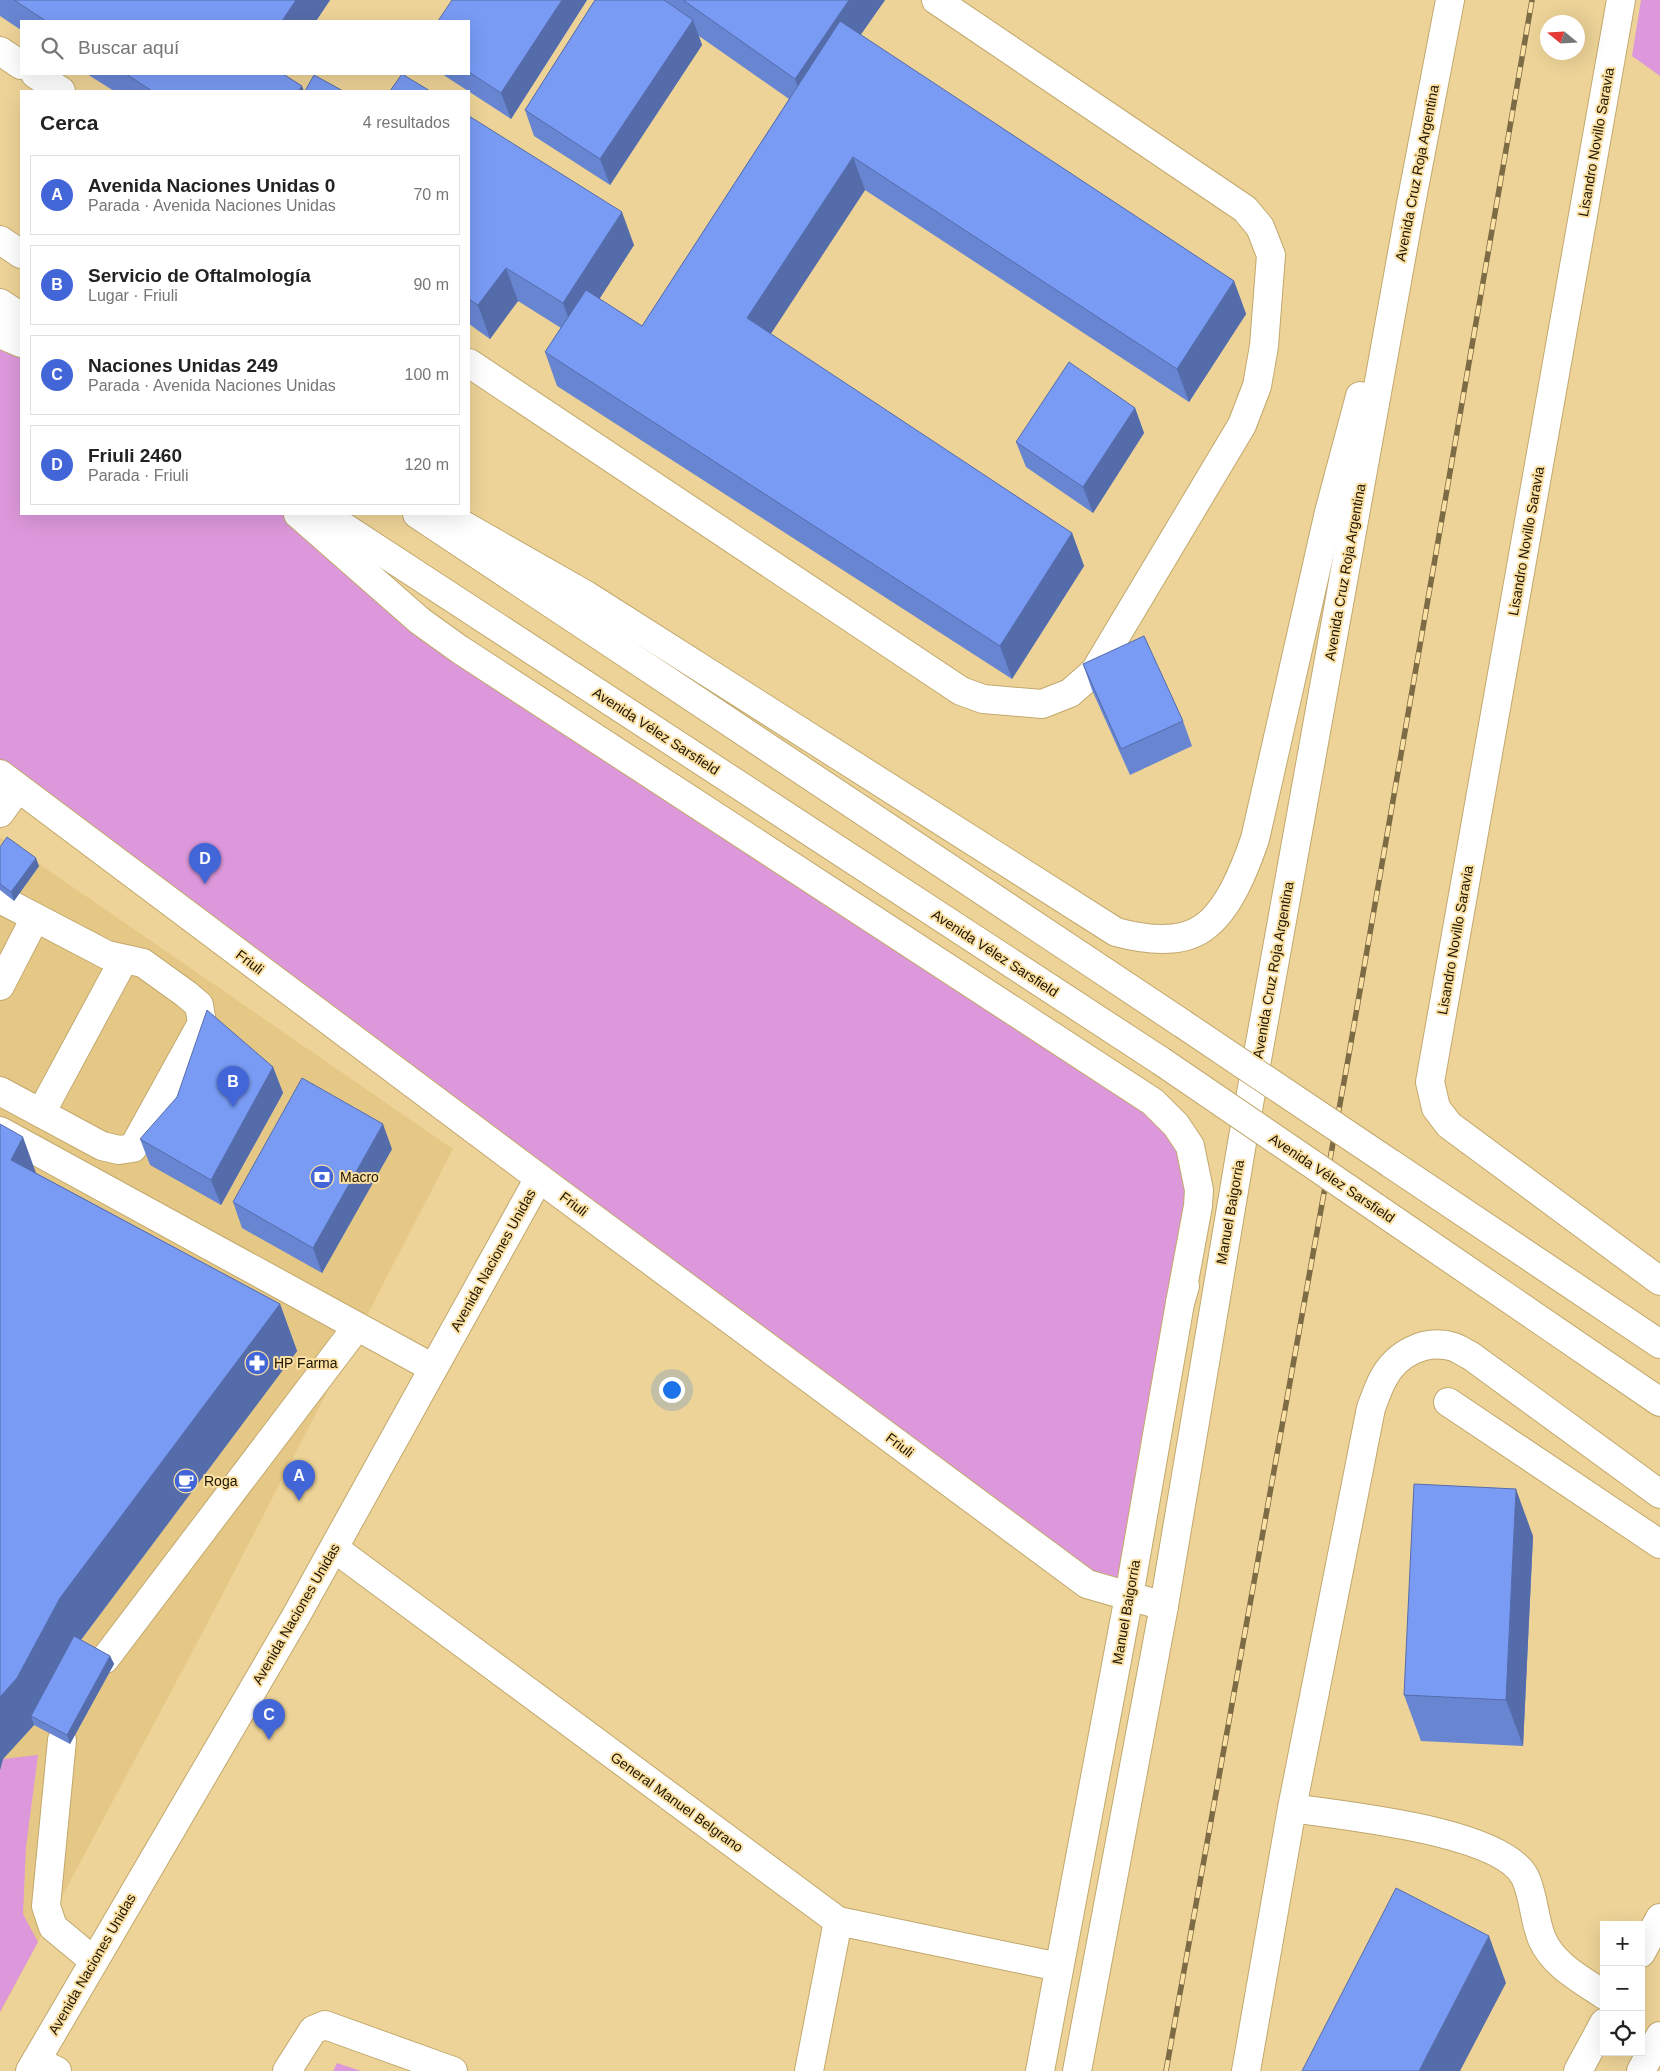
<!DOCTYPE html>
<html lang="es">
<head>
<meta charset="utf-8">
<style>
  :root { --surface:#fff; --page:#f6f6f6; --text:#222; --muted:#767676; --line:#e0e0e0; --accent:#4266d8 }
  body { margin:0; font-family:Helvetica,sans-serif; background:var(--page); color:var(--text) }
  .controls { position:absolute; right:15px; bottom:15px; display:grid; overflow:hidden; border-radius:0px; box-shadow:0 5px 20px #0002 }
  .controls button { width:45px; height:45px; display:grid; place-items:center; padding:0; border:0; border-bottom:1px solid var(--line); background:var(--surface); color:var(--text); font:25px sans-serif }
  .compass { position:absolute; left:1540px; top:15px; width:45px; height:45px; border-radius:50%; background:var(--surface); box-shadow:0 5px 20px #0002; rotate:288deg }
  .you { position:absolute; left:671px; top:1389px; width:18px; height:18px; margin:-12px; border:4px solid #fff; border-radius:50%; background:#1a73e8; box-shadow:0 0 0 8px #1a73e833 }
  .badge { display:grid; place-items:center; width:32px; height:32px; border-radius:50%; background:var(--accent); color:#fff; font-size:16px; font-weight:700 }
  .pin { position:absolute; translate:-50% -41px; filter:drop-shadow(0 1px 2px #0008) }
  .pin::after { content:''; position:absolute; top:26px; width:18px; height:15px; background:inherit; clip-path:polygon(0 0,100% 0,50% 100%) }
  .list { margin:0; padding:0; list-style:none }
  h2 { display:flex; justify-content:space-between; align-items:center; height:65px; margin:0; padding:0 20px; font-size:21px }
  h2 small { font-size:16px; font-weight:400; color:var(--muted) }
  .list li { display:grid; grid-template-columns:32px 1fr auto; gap:15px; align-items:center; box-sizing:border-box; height:80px; margin:0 10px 10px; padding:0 10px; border:1px solid var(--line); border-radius:0px }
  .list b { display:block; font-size:19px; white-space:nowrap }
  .list p { margin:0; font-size:16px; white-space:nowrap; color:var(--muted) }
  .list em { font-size:16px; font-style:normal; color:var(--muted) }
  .icon { flex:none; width:28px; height:28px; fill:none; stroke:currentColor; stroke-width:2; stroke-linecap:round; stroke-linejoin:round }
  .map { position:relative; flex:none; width:1660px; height:2071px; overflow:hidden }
  .search { position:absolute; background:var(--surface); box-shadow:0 5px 20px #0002; left:20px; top:20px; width:450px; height:55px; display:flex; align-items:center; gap:12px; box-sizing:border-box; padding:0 18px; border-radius:0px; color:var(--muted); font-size:19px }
  .panel { position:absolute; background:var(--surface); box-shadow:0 5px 20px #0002; left:20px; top:90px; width:450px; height:425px; border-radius:0px }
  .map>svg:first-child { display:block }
  .built { fill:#e5c885 }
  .green { fill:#dc98db }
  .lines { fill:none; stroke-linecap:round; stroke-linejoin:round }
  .minor-casing { stroke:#c1a86d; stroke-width:30 }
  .major-casing { stroke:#c1a86d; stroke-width:30 }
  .minor { stroke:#fff; stroke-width:28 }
  .major { stroke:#fff; stroke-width:28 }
  .rail-casing { stroke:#7c6b44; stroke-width:5.5 }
  .rail { stroke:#fbe0a4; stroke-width:4; stroke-dasharray:11; stroke-linecap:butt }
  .major-bridge-casing { stroke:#c1a86d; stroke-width:30; stroke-linecap:butt }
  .major-bridge { stroke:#fff; stroke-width:28 }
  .wall { fill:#6885d2 }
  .shaded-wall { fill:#556cab }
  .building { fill:#799bf4; stroke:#556cab }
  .labels { text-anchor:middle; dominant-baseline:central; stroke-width:4; stroke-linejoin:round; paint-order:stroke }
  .street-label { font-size:14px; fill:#1e1500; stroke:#fbe0a4 }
  .poi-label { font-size:14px; fill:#1e1500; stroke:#fbe0a4; text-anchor:start }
</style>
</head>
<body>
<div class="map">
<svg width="1660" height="2071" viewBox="0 0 1660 2071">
  <rect width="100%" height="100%" fill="#edd397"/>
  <!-- built -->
  <path class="built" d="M 0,837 L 453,1149 L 206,1626 L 0,2013 Z"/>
  <!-- green -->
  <g class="green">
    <path d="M 1641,0 L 1660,0 L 1660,76 L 1632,56 Z"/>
    <path d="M 0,303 L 21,317 L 21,514 L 298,514 L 420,621 L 1153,1102 L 1199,1190 L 1129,1596 L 1087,1584 L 0,774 Z"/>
    <path d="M 38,1755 L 26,1847 L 23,1914 L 38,1942 L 0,2012 L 0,1770 L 3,1759 Z"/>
    <path d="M 337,2063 L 361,2071 L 333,2071 Z"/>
  </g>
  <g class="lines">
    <!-- minor casing -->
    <g class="minor-casing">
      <g id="minor">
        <path d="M 0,51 L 21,65"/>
        <path d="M 35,74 L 61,91"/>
        <path d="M 0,334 L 21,343"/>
        <path d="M 469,363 L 961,691 L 983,699 L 1042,704 L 1070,693 L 1095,671 L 1242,425 L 1257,386 L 1264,346 L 1271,255 L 1260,227 L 1245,209 L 936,0"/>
        <path d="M 0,813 L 18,788"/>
        <path d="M 0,899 L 107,955 L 143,963 L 186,994 L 199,1005 L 202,1023 L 133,1148 L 119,1150 L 102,1146 L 0,1091"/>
        <path d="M 0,986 L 35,918"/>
        <path d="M 41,1113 L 124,959"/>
        <path d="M 0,1131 L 433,1368"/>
        <path d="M 1448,1402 L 1660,1544"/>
        <path d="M 334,1548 L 838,1921 L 1059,1967"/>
        <path d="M 1129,1596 L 1164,1606"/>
        <path d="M 105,1659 L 356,1328"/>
        <path d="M 62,1740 L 46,1906 L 53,1927 L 94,1961"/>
        <path d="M 1292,1808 C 1342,1816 1501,1830 1525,1877 C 1534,1896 1534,1920 1542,1939 C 1554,1966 1581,1979 1604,1995"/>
        <path d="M 1641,1953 L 1660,1918"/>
        <path d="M 36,2061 L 57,2071"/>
        <path d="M 287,2071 L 313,2030 L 325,2025 L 453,2071"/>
        <path d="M 809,2071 L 838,1921"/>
        <path d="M 1246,2071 L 1292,1808 L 1371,1408 C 1375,1398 1378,1388 1383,1379 C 1396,1354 1425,1338 1454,1347 C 1459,1349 1465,1353 1471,1356 L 1660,1494"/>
        <path d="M 1578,2071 L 1604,2023"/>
        <path d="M 1641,2071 L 1660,2036"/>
      </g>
    </g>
    <!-- major casing -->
    <g class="major-casing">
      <g id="major">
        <path d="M 1621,0 L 1430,1082 L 1436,1108 L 1449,1125 L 1660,1281"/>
        <path d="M 0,240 L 21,254"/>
        <path d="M 0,303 L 21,317"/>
        <path d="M 298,514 L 420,621 L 459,649 L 1153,1102 L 1176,1125 L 1190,1146 L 1199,1190 L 1198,1206 L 1180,1303"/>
        <path d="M 324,514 L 1161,1061"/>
        <path d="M 417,514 L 1183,1024"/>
        <path d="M 444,514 L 586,595 L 1116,932 C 1142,939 1179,945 1203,928 C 1229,910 1245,868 1255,839 L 1329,512 L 1360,396"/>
        <path d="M 0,774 L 539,1178 L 1087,1584 L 1129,1596"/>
        <path d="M 1390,1163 L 1660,1344"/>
        <path d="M 1375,1207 L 1660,1402"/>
        <path d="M 30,2071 L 296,1616 L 539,1178"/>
        <path d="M 1040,2071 L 1129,1596 L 1180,1303 L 1185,1286"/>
        <path d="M 1077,2071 L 1164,1606 L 1242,1143 L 1410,209 L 1450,0"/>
      </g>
    </g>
    <!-- minor -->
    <use href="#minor" class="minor"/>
    <!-- major -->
    <use href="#major" class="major"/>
    <!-- rail casing -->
    <g class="rail-casing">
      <path id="rail" d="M 1166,2071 L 1349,1054 L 1532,0"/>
    </g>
    <!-- rail -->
    <use href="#rail" class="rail"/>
    <!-- major-bridge casing -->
    <g class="major-bridge-casing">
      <g id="major-bridge">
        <path d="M 1183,1024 L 1390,1163"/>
        <path d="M 1161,1061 L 1375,1207"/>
      </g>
    </g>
    <!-- major-bridge -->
    <use href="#major-bridge" class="major-bridge"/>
  </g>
  <!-- wall -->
  <g class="wall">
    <path d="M 0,0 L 330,0 L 316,21 L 21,21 L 21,30 L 0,16 Z"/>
    <path d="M 587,0 L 511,119 L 442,74 L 469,74 L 469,21 Z"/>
    <path d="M 595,0 L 885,0 L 860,35 L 1234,281 L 1246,314 L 1189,402 L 865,190 L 770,334 L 1072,533 L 1084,566 L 1012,679 L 557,386 L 545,352 L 561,328 L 518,301 L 490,339 L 469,324 L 469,116 L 634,245 L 599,299 L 642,326 L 789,99 L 699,36 L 702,45 L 610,185 L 534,136 L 525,110 Z"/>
    <path d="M 87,74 L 283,74 L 298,91 L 114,91 Z"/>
    <path d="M 1135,408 L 1144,433 L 1093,513 L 1026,467 L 1016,442 Z"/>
    <path d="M 1083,664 L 1183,721 L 1192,746 L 1130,775 L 1092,690 Z"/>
    <path d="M 0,847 L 39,866 L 14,901 L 0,890 Z"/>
    <path d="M 273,1067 L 283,1093 L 221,1205 L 150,1165 L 140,1139 Z"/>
    <path d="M 0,1124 L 36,1173 L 280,1304 L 297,1351 L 81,1640 L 110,1656 L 114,1664 L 70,1744 L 34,1725 L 3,1759 L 0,1770 Z"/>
    <path d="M 392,1149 L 322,1273 L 242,1228 L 233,1202 Z"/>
    <path d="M 1533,1536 L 1523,1746 L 1421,1741 L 1404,1695 Z"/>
  </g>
  <!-- shaded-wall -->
  <g class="shaded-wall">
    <path d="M 296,0 L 330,0 L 316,21 L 282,21 Z"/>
    <path d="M 562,0 L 587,0 L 511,119 L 501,93 Z"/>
    <path d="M 849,0 L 885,0 L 807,112 L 795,79 Z"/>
    <path d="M 693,20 L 702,45 L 610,185 L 600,159 Z"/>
    <path d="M 302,86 L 304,91 L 298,91 Z"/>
    <path d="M 853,157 L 865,190 L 759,352 L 747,318 Z"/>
    <path d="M 622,212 L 634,245 L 575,337 L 563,303 Z"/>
    <path d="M 506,268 L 518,301 L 490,339 L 478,305 Z"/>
    <path d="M 1234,281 L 1246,314 L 1189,402 L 1177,369 Z"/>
    <path d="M 1135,408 L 1144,433 L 1093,513 L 1083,487 Z"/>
    <path d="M 1072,533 L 1084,566 L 1012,679 L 1000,646 Z"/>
    <path d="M 36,858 L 39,866 L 14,901 L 11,892 Z"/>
    <path d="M 273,1067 L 283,1093 L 221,1205 L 211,1180 Z"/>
    <path d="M 383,1124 L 392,1149 L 322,1273 L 313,1248 Z"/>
    <path d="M 23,1137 L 40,1184 L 11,1160 Z"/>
    <path d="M 280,1304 L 297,1351 L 77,1645 L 31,1716 L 34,1725 L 3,1759 L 0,1770 L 0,1697 L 60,1598 Z"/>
    <path d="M 1516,1489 L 1533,1536 L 1523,1746 L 1506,1700 Z"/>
    <path d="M 110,1656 L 114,1664 L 70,1744 L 67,1735 Z"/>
    <path d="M 1489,1936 L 1506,1983 L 1460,2071 L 1419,2071 Z"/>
  </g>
  <!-- building -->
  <g class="building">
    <path d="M 14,0 L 296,0 L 282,21 L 46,21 Z"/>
    <path d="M 452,0 L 562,0 L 501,93 L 469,72 L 469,21 L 438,21 Z"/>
    <path d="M 595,0 L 664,0 L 693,20 L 600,159 L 525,110 Z"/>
    <path d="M 683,0 L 849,0 L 795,79 Z"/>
    <path d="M 840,21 L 1234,281 L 1177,369 L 853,157 L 747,318 L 1072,533 L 1000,646 L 545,352 L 586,290 L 642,326 Z"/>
    <path d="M 126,74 L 283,74 L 302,86 L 298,91 L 152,91 Z"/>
    <path d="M 402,74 L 430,91 L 390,91 Z"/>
    <path d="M 314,75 L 343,91 L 305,91 Z"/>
    <path d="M 469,116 L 622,212 L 563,303 L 506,268 L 478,305 L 469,299 Z"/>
    <path d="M 1069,362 L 1135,408 L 1083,487 L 1016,442 Z"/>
    <path d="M 1144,636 L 1183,721 L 1121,749 L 1083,664 Z"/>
    <path d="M 7,837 L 36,858 L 11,892 L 0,884 L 0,847 Z"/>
    <path d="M 207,1010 L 273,1067 L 211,1180 L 140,1139 L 177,1097 Z"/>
    <path d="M 302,1078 L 383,1124 L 313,1248 L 233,1202 Z"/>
    <path d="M 0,1124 L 23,1137 L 11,1160 L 280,1304 L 60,1598 L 17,1678 L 0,1697 Z"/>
    <path d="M 1414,1484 L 1516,1489 L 1506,1700 L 1404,1695 Z"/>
    <path d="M 74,1636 L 110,1656 L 67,1735 L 31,1716 Z"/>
    <path d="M 1396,1888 L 1489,1936 L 1419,2071 L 1302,2071 Z"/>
  </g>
  <!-- icons -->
  <defs>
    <g id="bank-disc" transform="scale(1.25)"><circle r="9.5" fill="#4266d8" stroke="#fbe0a4"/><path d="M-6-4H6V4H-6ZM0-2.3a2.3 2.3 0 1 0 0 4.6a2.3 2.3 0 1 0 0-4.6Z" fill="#fff"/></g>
    <g id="pharmacy-disc" transform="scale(1.25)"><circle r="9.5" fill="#4266d8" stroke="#fbe0a4"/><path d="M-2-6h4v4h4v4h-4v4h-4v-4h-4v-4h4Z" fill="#fff"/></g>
    <g id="cafe-disc" transform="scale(1.25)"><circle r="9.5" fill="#4266d8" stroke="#fbe0a4"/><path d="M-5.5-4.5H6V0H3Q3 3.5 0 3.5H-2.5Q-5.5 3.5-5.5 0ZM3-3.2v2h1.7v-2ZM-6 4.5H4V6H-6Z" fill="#fff"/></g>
  </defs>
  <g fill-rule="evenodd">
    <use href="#bank-disc" x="322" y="1177"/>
    <use href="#pharmacy-disc" x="257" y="1363"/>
    <use href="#cafe-disc" x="186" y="1481"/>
  </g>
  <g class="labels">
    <!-- street labels -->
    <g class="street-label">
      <text transform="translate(1596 142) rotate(-80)">Lisandro Novillo Saravia</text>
      <text transform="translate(1417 173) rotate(-79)">Avenida Cruz Roja Argentina</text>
      <text transform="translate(1526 541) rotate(-80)">Lisandro Novillo Saravia</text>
      <text transform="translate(1345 572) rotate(-80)">Avenida Cruz Roja Argentina</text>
      <text transform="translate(656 731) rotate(33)">Avenida Vélez Sarsfield</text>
      <text transform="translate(1455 940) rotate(-80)">Lisandro Novillo Saravia</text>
      <text transform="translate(995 953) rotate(33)">Avenida Vélez Sarsfield</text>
      <text transform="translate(250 962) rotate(37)">Friuli</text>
      <text transform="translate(1273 970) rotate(-80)">Avenida Cruz Roja Argentina</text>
      <text transform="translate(1332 1178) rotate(34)">Avenida Vélez Sarsfield</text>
      <text transform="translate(574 1204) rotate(37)">Friuli</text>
      <text transform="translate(1230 1212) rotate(-80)">Manuel Baigorria</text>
      <text transform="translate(493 1260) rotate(-61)">Avenida Naciones Unidas</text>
      <text transform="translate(900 1445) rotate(37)">Friuli</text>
      <text transform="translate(1126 1612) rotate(-80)">Manuel Baigorria</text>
      <text transform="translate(296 1614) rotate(-60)">Avenida Naciones Unidas</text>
      <text transform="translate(677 1802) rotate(36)">General Manuel Belgrano</text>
      <text transform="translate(92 1964) rotate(-60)">Avenida Naciones Unidas</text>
    </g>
    <!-- poi labels -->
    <g class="poi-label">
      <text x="340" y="1177">Macro</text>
      <text x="274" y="1363">HP Farma</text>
      <text x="204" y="1481">Roga</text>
    </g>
  </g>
</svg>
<div class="controls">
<button>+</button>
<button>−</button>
<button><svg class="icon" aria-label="locate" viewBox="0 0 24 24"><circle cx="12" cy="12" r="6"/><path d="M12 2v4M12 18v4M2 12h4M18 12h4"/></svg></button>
</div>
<svg class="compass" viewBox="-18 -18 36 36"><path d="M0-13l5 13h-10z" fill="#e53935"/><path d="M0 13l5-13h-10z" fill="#767676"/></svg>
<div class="you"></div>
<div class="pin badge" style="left:299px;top:1501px">A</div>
<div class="pin badge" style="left:233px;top:1107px">B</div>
<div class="pin badge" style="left:269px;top:1740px">C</div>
<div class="pin badge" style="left:205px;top:884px">D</div>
<div class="search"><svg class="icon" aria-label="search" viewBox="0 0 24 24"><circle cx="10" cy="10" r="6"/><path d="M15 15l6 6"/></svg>Buscar aquí</div>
<section class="panel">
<h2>Cerca<small>4 resultados</small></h2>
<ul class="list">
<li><span class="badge">A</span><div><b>Avenida Naciones Unidas 0</b><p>Parada · Avenida Naciones Unidas</p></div><em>70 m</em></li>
<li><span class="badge">B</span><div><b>Servicio de Oftalmología</b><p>Lugar · Friuli</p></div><em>90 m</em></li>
<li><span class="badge">C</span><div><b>Naciones Unidas 249</b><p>Parada · Avenida Naciones Unidas</p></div><em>100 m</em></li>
<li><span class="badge">D</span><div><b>Friuli 2460</b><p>Parada · Friuli</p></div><em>120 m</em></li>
</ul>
</section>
</div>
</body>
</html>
